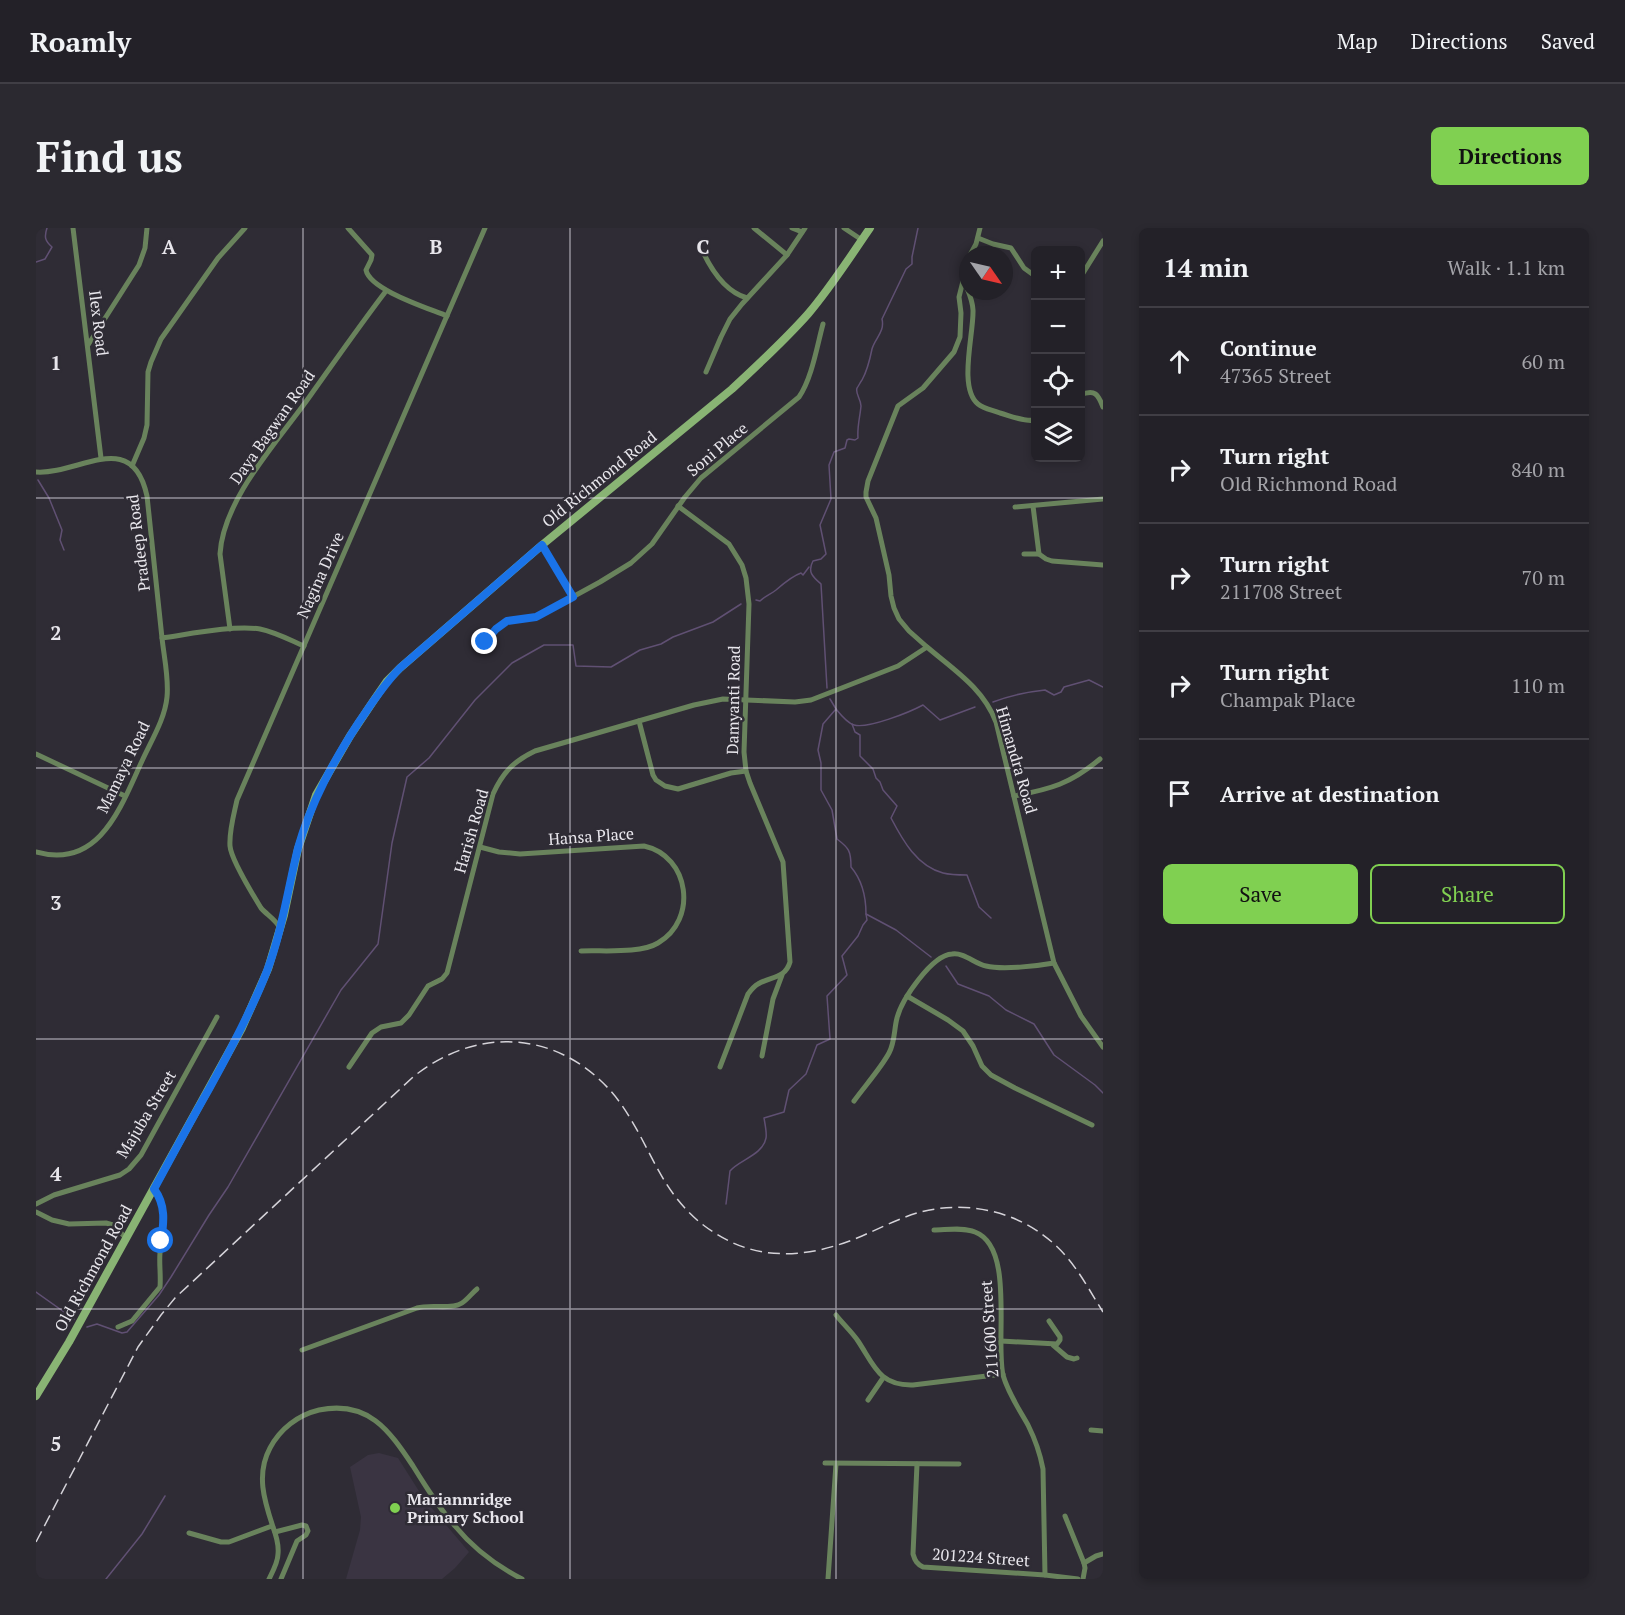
<!DOCTYPE html>
<html lang="en">
<head>
<meta charset="utf-8">
<style>
  :root { --surface:#232128; --page:#2b2930; --text:#f1f3f6; --muted:#a3a3a8; --line:#403e45; --accent:#80d051 }
  body { margin:0; font-family:"PT Serif",serif; background:var(--page); color:var(--text) }
  .controls { position:absolute; right:18px; top:18px; display:grid; overflow:hidden; border-radius:9px; box-shadow:0 3px 9px #0003 }
  .controls button { width:54px; height:54px; display:grid; place-items:center; padding:0; border:0; border-bottom:2px solid var(--line); background:var(--surface); color:var(--text); font:30px sans-serif }
  .compass { position:absolute; left:923px; top:18px; width:54px; height:54px; border-radius:50%; background:var(--surface); box-shadow:0 3px 9px #0003; rotate:124deg }
  .stop { position:absolute; width:18px; height:18px; margin:-14px; border:4px solid #1a73e8; border-radius:50%; background:#fff }
  .stop.end { background:#1a73e8; border-color:#fff; box-shadow:0 2px 6px #0008 }
  .list { margin:0; padding:0; list-style:none }
  h2 { display:flex; justify-content:space-between; align-items:center; height:78px; margin:0; padding:0 24px; font-size:26px }
  h2 small { font-size:20px; font-weight:400; color:var(--muted) }
  .list li { display:grid; grid-template-columns:39px 1fr auto; gap:18px; align-items:center; box-sizing:border-box; height:108px; padding:0 24px; border-top:2px solid var(--line) }
  .list b { display:block; font-size:22px; white-space:nowrap }
  .list p { margin:0; font-size:20px; white-space:nowrap; color:var(--muted) }
  .list em { font-size:20px; font-style:normal; color:var(--muted) }
  .actions { display:flex; gap:12px; padding:18px 24px }
  .actions a { flex:1; padding:14px 0; border:2px solid var(--accent); border-radius:9px; text-align:center; font-size:21px; color:var(--accent) }
  .actions .main { background:var(--accent); color:#111 }
  .icon { flex:none; width:33px; height:33px; fill:none; stroke:currentColor; stroke-width:2; stroke-linecap:round; stroke-linejoin:round }
  .map { position:relative; flex:none; width:1067px; height:1351px; overflow:hidden; border-radius:9px }
  header { display:flex; align-items:center; gap:36px; box-sizing:border-box; height:84px; padding:0 30px; background:var(--surface); border-bottom:2px solid var(--line) }
  header strong { font-size:28px }
  nav { display:flex; gap:33px; margin-inline-start:auto; font-size:21px }
  .intro { display:flex; align-items:center; justify-content:space-between; box-sizing:border-box; height:144px; padding:0 36px }
  h1 { margin:0; font-size:42px }
  .button { padding:15px 27px; border-radius:9px; background:var(--accent); color:#111; font-size:21px; font-weight:700 }
  main { display:flex; gap:36px; padding:0 36px }
  aside { flex:1; background:var(--surface); border-radius:9px; box-shadow:0 3px 9px #0003 }
  .map>svg:first-child { display:block }
  .built { fill:#3a3442 }
  .lines { fill:none; stroke-linecap:round; stroke-linejoin:round }
  .stream { stroke:#605073; stroke-width:1.5 }
  .street { stroke:#69835c; stroke-width:5 }
  .secondary { stroke:#89b474; stroke-width:8 }
  .rail { stroke:#d5d3d9; stroke-width:1.5; stroke-dasharray:12 6; stroke-linecap:butt }
  .route { stroke:#1a73e8; stroke-width:8 }
  .grid { fill:none; stroke:#e8e6ec; stroke-width:1.5; stroke-opacity:0.55 }
  .poi-dot { fill:#80d051; stroke:#2f2c35; stroke-width:2 }
  .labels { text-anchor:middle; dominant-baseline:central; stroke-width:5; stroke-linejoin:round; paint-order:stroke }
  .street-label { font-size:16px; fill:#e8e6ec; stroke:#2f2c35 }
  .poi-label { font-size:16px; font-weight:bold; fill:#e8e6ec; stroke:#2f2c35; text-anchor:start }
  .grid-label { font-size:20px; text-anchor:middle; font-weight:bold; fill:#e8e6ec; stroke:#2f2c35; stroke-width:5; stroke-linejoin:round; paint-order:stroke }
</style>
</head>
<body>
<header>
<strong>Roamly</strong>
<nav><a>Map</a><a>Directions</a><a>Saved</a></nav>
</header>
<div class="intro"><h1>Find us</h1><a class="button">Directions</a></div>
<main>
<div class="map">
<svg width="1067" height="1351" viewBox="0 0 1067 1351">
  <rect width="100%" height="100%" fill="#2f2c35"/>
  <!-- built -->
  <path class="built" d="M 343,1225 L 362,1230 L 388,1271 L 433,1324 L 419,1340 L 406,1351 L 310,1351 L 324,1302 L 325,1289 L 314,1239 L 332,1227 Z"/>
  <g class="lines">
    <!-- stream -->
    <g class="stream">
      <path d="M 0,34 L 9,31 L 16,19 C 9,13 8,9 11,0"/>
      <path d="M 2,252 L 13,270 L 26,302 L 24,312 L 28,322"/>
      <path d="M 720,372 L 724,373 C 729,368 735,366 740,362 C 748,355 756,348 765,345 L 767,347 L 773,339"/>
      <path d="M 791,460 L 785,356 C 777,349 771,344 777,333 L 785,331 L 790,326 L 784,297 L 795,271 L 793,237 L 798,224 L 809,220 L 811,212 L 813,211 L 819,212 L 822,210 C 821,199 824,189 825,178 C 825,171 819,166 821,160 C 822,159 825,153 826,152 C 831,143 834,131 836,121 C 839,110 849,104 846,91 L 870,41 L 876,36 L 876,29 L 882,0"/>
      <path d="M 794,471 L 800,481 L 787,496 L 782,522 L 785,535 L 785,562 L 796,582 L 801,611 C 813,620 815,623 815,639 C 826,652 830,668 830,686 L 860,702 L 895,729"/>
      <path d="M 957,474 C 975,467 990,464 1009,462 L 1018,467 L 1025,464 L 1028,459 L 1053,452 L 1067,459"/>
      <path d="M 800,481 C 804,486 811,495 818,497 C 832,501 874,484 887,477 L 904,492 L 939,479"/>
      <path d="M 816,496 L 819,504 L 824,507 L 824,528 L 837,541 L 840,550 L 844,554 L 847,562 L 861,578 L 855,590 C 867,613 881,638 907,645 C 915,647 924,647 931,647 L 943,679 L 955,690"/>
      <path d="M 910,738 L 922,756 L 953,768 L 970,782 L 998,796 L 1018,827 L 1059,857 L 1067,865"/>
      <path d="M 690,976 L 694,943 C 703,932 727,927 730,910 C 731,905 729,896 728,890 L 748,884 L 753,862 L 770,846 L 781,817 L 794,811 L 791,768 L 811,747 L 806,728 L 822,708 L 827,697 L 831,692 L 830,686"/>
      <path d="M 0,1064 L 38,1091"/>
      <path d="M 51,1099 L 61,1096 L 86,1105 L 91,1104 L 123,1067 L 135,1049 L 173,987 L 192,959 L 305,762 L 342,716 L 356,615 L 371,549 L 393,530 L 439,472 L 476,435 L 508,417 L 537,417 L 540,438 L 575,439 L 604,422 L 625,416 L 637,409 L 677,394 L 705,376"/>
      <path d="M 70,1351 L 106,1306 L 129,1268"/>
    </g>
    <!-- street -->
    <g class="street">
      <path d="M 37,0 L 65,230"/>
      <path d="M 312,0 L 336,27 L 335,32 L 330,42 C 334,62 392,80 411,88"/>
      <path d="M 718,0 L 751,27"/>
      <path d="M 756,0 L 766,4"/>
      <path d="M 808,0 L 826,12"/>
      <path d="M 942,10 L 957,16 L 975,20 L 988,40 L 999,48"/>
      <path d="M 667,24 C 676,43 690,64 711,70"/>
      <path d="M 934,27 L 940,16 L 944,0"/>
      <path d="M 932,30 C 919,51 936,60 937,82 C 938,105 922,160 942,176 C 948,181 957,182 964,185 C 975,188 988,194 999,192"/>
      <path d="M 1044,50 L 1067,13"/>
      <path d="M 52,117 L 103,37 L 109,20 L 111,0"/>
      <path d="M 670,144 L 685,109 L 694,91 L 706,76 L 751,27 L 769,0"/>
      <path d="M 1044,167 C 1059,161 1062,166 1067,179"/>
      <path d="M 96,238 L 108,210 L 111,197 L 112,144 L 115,134 L 125,111 L 182,30 L 209,0"/>
      <path d="M 0,244 C 43,247 96,199 111,268 L 126,410 C 154,406 197,397 224,401 C 239,404 254,412 268,418"/>
      <path d="M 642,278 L 693,316 L 706,337 L 710,350 L 713,376 L 708,524 L 710,543 L 714,555 L 747,634 L 754,734 C 749,751 735,748 722,756 C 718,758 715,762 712,766 L 684,839"/>
      <path d="M 997,278 L 1003,326"/>
      <path d="M 979,279 L 1067,271"/>
      <path d="M 506,317 L 537,369"/>
      <path d="M 988,326 L 1003,326 L 1010,331 L 1016,333 L 1067,337"/>
      <path d="M 194,401 L 184,326 C 187,271 243,212 274,168 C 299,133 324,97 350,63"/>
      <path d="M 449,414 L 460,401 L 471,393 L 500,389 L 564,354 L 595,335 L 616,316 L 649,269 L 665,250 L 763,169 C 776,150 781,118 787,96"/>
      <path d="M 891,419 L 873,403 L 863,391 L 858,380 L 855,368 L 853,347 L 840,290 L 830,269 L 830,264 L 832,253 L 862,178 L 887,160 L 918,124 L 924,109 L 925,85 L 923,69 L 927,53"/>
      <path d="M 603,493 L 617,547 L 620,552 L 629,558 L 642,561 L 695,545 L 710,543"/>
      <path d="M 0,526 L 89,568"/>
      <path d="M 978,568 C 1015,561 1034,556 1064,531"/>
      <path d="M 444,619 L 463,624 L 484,626 L 608,618 C 654,628 662,692 622,715 C 604,726 567,722 545,723"/>
      <path d="M 0,624 C 64,642 85,578 106,533 C 115,513 129,491 131,469 C 133,450 128,429 126,410"/>
      <path d="M 244,700 C 239,691 231,687 225,680 C 217,667 195,631 194,618 C 193,603 198,586 201,572 L 449,0"/>
      <path d="M 871,768 L 912,792 L 927,803 L 937,818 L 946,838 L 955,847 L 979,860 L 1056,897"/>
      <path d="M 726,828 L 737,771 L 746,747"/>
      <path d="M 313,839 L 336,805 L 345,799 L 365,795 L 373,787 L 392,758 L 406,751 L 411,745 L 457,566 C 467,544 478,533 499,523 L 658,477 L 687,471 L 759,474 L 775,472 L 862,438 L 891,419 C 918,442 947,460 960,494 L 1018,735 L 1045,788 L 1067,819"/>
      <path d="M 818,873 C 828,859 845,840 853,825 C 859,814 858,801 861,790 C 866,771 896,727 916,726 C 928,724 939,736 950,738 C 967,742 1001,738 1018,735"/>
      <path d="M 0,976 L 18,967 L 84,947 L 93,941 L 105,927 L 181,789"/>
      <path d="M 0,984 L 16,992 L 33,996 L 70,995 L 77,997 L 90,1010"/>
      <path d="M 898,1002 C 910,1002 927,999 939,1004 C 979,1019 959,1113 967,1147 C 972,1165 983,1181 992,1197 C 999,1211 1004,1225 1007,1241 L 1009,1347"/>
      <path d="M 800,1087 C 807,1096 816,1104 822,1113 C 838,1137 843,1158 877,1157 L 967,1146"/>
      <path d="M 82,1099 L 96,1093 L 124,1059 C 125,1047 123,1036 124,1025 C 125,1001 134,983 118,961"/>
      <path d="M 965,1113 L 1021,1116 L 1024,1112 L 1024,1109 L 1013,1093"/>
      <path d="M 1017,1117 L 1031,1129 L 1038,1131 L 1041,1130"/>
      <path d="M 266,1122 L 381,1080 C 395,1076 415,1082 426,1075 C 432,1071 436,1065 441,1061"/>
      <path d="M 832,1172 L 847,1150"/>
      <path d="M 1055,1202 L 1067,1203"/>
      <path d="M 789,1235 L 923,1236"/>
      <path d="M 881,1236 L 877,1326 C 879,1333 881,1336 887,1339 L 1009,1347 L 1042,1351"/>
      <path d="M 1029,1288 L 1048,1335 L 1049,1340 L 1047,1351"/>
      <path d="M 239,1304 L 266,1297 L 270,1298 L 272,1303 L 270,1307 L 261,1313 L 245,1351"/>
      <path d="M 153,1305 L 185,1314 L 193,1314 L 236,1298"/>
      <path d="M 1048,1335 L 1060,1328 L 1067,1326"/>
      <path d="M 233,1351 C 237,1343 242,1334 242,1326 C 243,1317 240,1307 237,1299 C 228,1272 220,1246 234,1220 C 244,1201 262,1187 283,1182 C 332,1172 353,1202 377,1238 C 390,1259 403,1280 419,1298 C 437,1320 461,1338 486,1351"/>
      <path d="M 792,1351 L 800,1236"/>
    </g>
    <!-- secondary -->
    <path class="secondary" d="M 0,1168 L 33,1114 L 206,800 L 232,741 L 248,687 L 262,621 L 280,567 L 314,508 L 338,472 L 351,453 L 364,440 L 506,317 L 696,161 C 722,137 748,113 772,86 C 795,59 814,29 834,0"/>
    <!-- rail -->
    <path class="rail" d="M 0,1314 L 102,1119 L 125,1087 L 139,1070 L 377,849 C 406,826 440,812 477,814 C 527,816 570,848 594,890 C 612,919 624,953 648,979 C 661,994 677,1005 695,1014 C 738,1034 784,1026 826,1008 C 844,1000 862,991 881,985 C 934,970 992,985 1029,1027 C 1044,1044 1055,1065 1067,1084"/>
  </g>
  <g class="lines">
    <!-- route -->
    <path class="route" d="M 125,1013 C 128,994 130,977 118,961 C 136,928 154,894 173,861 C 194,823 215,784 231,743 C 246,703 252,661 262,620 C 275,574 297,534 323,494 C 336,475 348,456 364,440 L 506,317 L 537,369 L 500,389 L 471,393 L 460,401 L 449,414"/>
  </g>
  <!-- grid -->
  <path class="grid" d="M 267,0 L 267,1351M 534,0 L 534,1351M 800,0 L 800,1351M 0,270 L 1067,270M 0,540 L 1067,540M 0,811 L 1067,811M 0,1081 L 1067,1081"/>
  <!-- markers -->
  <circle class="poi-dot" cx="359" cy="1280" r="6"/>
  <g class="labels">
    <!-- street labels -->
    <g class="street-label">
      <text transform="translate(63 95) rotate(83)">Ilex Road</text>
      <text transform="translate(236 199) rotate(-55)">Daya Bagwan Road</text>
      <text transform="translate(681 221) rotate(-40)">Soni Place</text>
      <text transform="translate(563 251) rotate(-39)">Old Richmond Road</text>
      <text transform="translate(102 315) rotate(-97)">Pradeep Road</text>
      <text transform="translate(284 347) rotate(-66)">Nagina Drive</text>
      <text transform="translate(697 472) rotate(-89)">Damyanti Road</text>
      <text transform="translate(981 532) rotate(74)">Himandra Road</text>
      <text transform="translate(87 539) rotate(-64)">Mamaya Road</text>
      <text transform="translate(435 603) rotate(-74)">Harish Road</text>
      <text transform="translate(555 608) rotate(-4)">Hansa Place</text>
      <text transform="translate(110 886) rotate(-59)">Majuba Street</text>
      <text transform="translate(57 1040) rotate(-61)">Old Richmond Road</text>
      <text transform="translate(953 1101) rotate(-94)">211600 Street</text>
      <text transform="translate(945 1329) rotate(4)">201224 Street</text>
    </g>
    <!-- poi labels -->
    <g class="poi-label">
      <text x="371" y="1271">Mariannridge<tspan x="371" dy="18">Primary School</tspan></text>
    </g>
  </g>
  <g class="grid-label">
    <text x="133" y="26">A</text>
    <text x="400" y="26">B</text>
    <text x="667" y="26">C</text>
    <text x="20" y="142">1</text>
    <text x="20" y="412">2</text>
    <text x="20" y="682">3</text>
    <text x="20" y="953">4</text>
    <text x="20" y="1223">5</text>
  </g>
</svg>
<div class="controls">
<button>+</button>
<button>−</button>
<button><svg class="icon" aria-label="locate" viewBox="0 0 24 24"><circle cx="12" cy="12" r="6"/><path d="M12 2v4M12 18v4M2 12h4M18 12h4"/></svg></button>
<button><svg class="icon" aria-label="layers" viewBox="0 0 24 24"><path d="M12 4l9 5-9 5-9-5zM3 14l9 5 9-5"/></svg></button>
</div>
<svg class="compass" viewBox="-18 -18 36 36"><path d="M0-13l5 13h-10z" fill="#e53935"/><path d="M0 13l5-13h-10z" fill="#a3a3a8"/></svg>
<div class="stop" style="left:125px;top:1013px"></div>
<div class="stop end" style="left:449px;top:414px"></div>
</div>
<aside>
<h2>14 min<small>Walk · 1.1 km</small></h2>
<ul class="list">
<li><svg class="icon" aria-label="ahead" viewBox="0 0 24 24"><path d="M12 20V5M6 11l6-6 6 6"/></svg><div><b>Continue</b><p>47365 Street</p></div><em>60 m</em></li>
<li><svg class="icon" aria-label="right" viewBox="0 0 24 24"><path d="M7 20v-9h11M14 6l5 5-5 5"/></svg><div><b>Turn right</b><p>Old Richmond Road</p></div><em>840 m</em></li>
<li><svg class="icon" aria-label="right" viewBox="0 0 24 24"><path d="M7 20v-9h11M14 6l5 5-5 5"/></svg><div><b>Turn right</b><p>211708 Street</p></div><em>70 m</em></li>
<li><svg class="icon" aria-label="right" viewBox="0 0 24 24"><path d="M7 20v-9h11M14 6l5 5-5 5"/></svg><div><b>Turn right</b><p>Champak Place</p></div><em>110 m</em></li>
<li><svg class="icon" aria-label="arrive" viewBox="0 0 24 24"><path d="M6 21V4h12l-3 4 3 4H6"/></svg><div><b>Arrive at destination</b></div></li>
</ul>
<div class="actions"><a class="main">Save</a><a>Share</a></div>
</aside>
</main>
</body>
</html>
